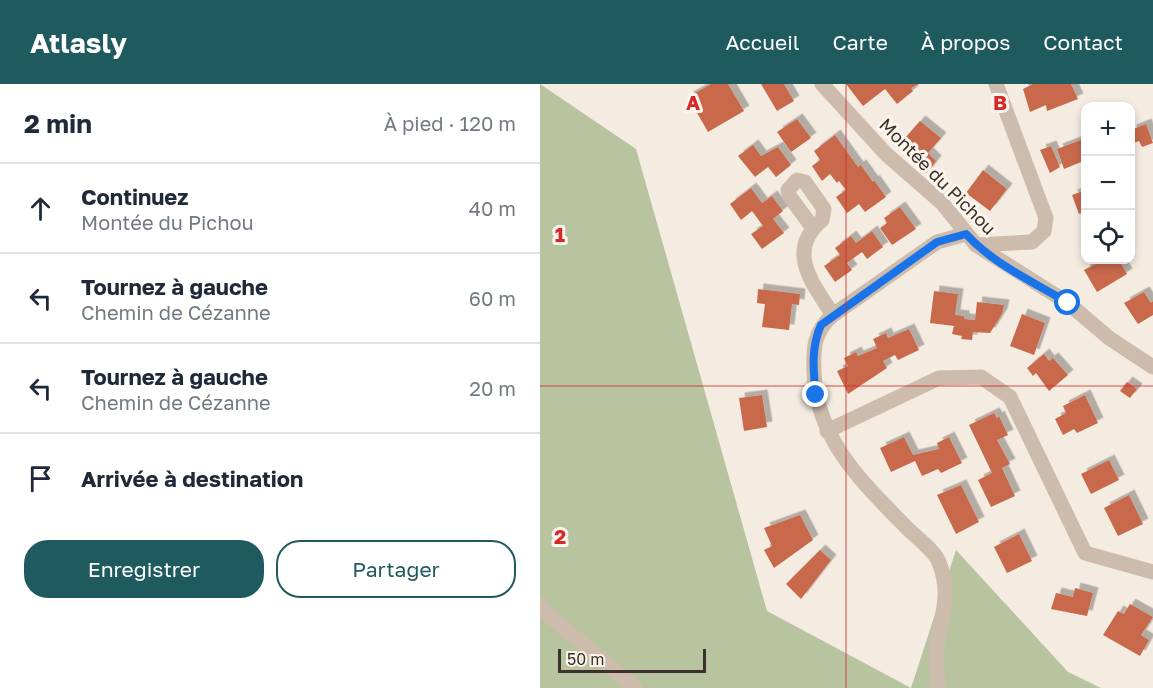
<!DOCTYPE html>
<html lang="fr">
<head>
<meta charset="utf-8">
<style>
  :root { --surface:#fff; --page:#f2f2f3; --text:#1f2937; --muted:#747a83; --line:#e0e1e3; --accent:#1f5a5e }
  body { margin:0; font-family:"Golos Text",sans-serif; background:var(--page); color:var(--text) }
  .controls { position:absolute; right:18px; top:18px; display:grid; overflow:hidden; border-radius:12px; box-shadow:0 3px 9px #0003 }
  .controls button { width:54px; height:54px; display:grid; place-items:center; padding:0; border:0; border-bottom:2px solid var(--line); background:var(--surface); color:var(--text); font:30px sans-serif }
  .scale { position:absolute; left:18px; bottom:15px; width:148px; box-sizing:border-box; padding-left:6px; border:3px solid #3b302b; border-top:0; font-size:16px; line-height:21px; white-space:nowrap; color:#3b302b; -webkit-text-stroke:4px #fbf5ee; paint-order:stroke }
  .stop { position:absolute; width:18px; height:18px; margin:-14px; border:4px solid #1a73e8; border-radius:50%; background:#fff }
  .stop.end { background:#1a73e8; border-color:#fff; box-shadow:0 2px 6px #0008 }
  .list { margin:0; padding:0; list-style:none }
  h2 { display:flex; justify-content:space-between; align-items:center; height:78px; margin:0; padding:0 24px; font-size:26px }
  h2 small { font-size:20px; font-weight:400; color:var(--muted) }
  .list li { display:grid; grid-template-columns:39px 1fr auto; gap:18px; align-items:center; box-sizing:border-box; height:90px; padding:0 24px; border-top:2px solid var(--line) }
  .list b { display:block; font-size:22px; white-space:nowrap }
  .list p { margin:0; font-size:20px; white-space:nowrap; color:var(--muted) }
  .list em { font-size:20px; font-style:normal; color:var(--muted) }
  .actions { display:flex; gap:12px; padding:18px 24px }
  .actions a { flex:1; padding:14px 0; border:2px solid var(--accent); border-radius:24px; text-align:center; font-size:21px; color:var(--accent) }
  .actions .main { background:var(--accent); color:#fff }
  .icon { flex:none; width:33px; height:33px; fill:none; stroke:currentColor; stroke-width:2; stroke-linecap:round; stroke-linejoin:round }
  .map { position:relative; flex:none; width:613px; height:604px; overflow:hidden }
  header { display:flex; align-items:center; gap:36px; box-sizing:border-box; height:84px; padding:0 30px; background:var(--accent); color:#fff }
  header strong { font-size:28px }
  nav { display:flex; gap:33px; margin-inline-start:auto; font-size:21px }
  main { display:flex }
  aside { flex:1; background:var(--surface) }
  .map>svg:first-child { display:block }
  .green { fill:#b8c4a0 }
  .building { fill:#c8694b; filter:url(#shadow) }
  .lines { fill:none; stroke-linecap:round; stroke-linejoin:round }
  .street { stroke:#cdbbac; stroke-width:15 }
  .route { stroke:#1a73e8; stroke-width:8 }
  .grid { fill:none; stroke:#d62828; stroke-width:1.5; stroke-opacity:0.55 }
  .labels { text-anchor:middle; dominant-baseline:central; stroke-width:6; stroke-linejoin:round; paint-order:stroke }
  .street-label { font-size:18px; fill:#3b302b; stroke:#fbf5ee }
  .grid-label { font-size:20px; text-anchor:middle; font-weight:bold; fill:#d62828; stroke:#fbf5ee; stroke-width:6; stroke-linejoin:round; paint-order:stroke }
</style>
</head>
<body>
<header>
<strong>Atlasly</strong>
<nav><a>Accueil</a><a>Carte</a><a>À propos</a><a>Contact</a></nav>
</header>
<main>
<aside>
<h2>2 min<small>À pied · 120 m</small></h2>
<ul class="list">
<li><svg class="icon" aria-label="ahead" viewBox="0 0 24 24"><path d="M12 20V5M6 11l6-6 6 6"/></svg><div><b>Continuez</b><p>Montée du Pichou</p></div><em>40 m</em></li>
<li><svg class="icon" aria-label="left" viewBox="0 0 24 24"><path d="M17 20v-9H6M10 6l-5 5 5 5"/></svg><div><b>Tournez à gauche</b><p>Chemin de Cézanne</p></div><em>60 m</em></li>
<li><svg class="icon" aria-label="left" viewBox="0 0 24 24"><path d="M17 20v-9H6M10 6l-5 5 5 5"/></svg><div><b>Tournez à gauche</b><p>Chemin de Cézanne</p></div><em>20 m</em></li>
<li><svg class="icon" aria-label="arrive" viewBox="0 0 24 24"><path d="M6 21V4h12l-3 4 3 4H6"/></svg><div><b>Arrivée à destination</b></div></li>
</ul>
<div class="actions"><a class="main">Enregistrer</a><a>Partager</a></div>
</aside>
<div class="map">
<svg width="613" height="604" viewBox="0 0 613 604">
  <defs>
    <filter id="shadow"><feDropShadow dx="5.5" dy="-5.5" stdDeviation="0" flood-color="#0004"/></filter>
  </defs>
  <rect width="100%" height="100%" fill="#f4ebe1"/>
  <!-- green -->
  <path class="green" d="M 0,0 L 96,65 L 227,527 L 371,604 L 416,466 L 528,588 L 561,604 L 0,604 Z"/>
  <!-- building -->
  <g class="building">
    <path d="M 171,0 L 188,0 L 204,27 L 168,48 L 148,13 Z"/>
    <path d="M 221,0 L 244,0 L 254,17 L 237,27 Z"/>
    <path d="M 306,0 L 379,0 L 371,4 L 373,7 L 357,20 L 345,5 L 323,22 Z"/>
    <path d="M 493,0 L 531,0 L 538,15 L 507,27 L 506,21 L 490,28 L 483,5 Z"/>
    <path d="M 257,35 L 271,54 L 251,68 L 237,48 Z"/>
    <path d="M 380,37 L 401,54 L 388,69 L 396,77 L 387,89 L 365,71 L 374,62 L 365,54 Z"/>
    <path d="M 606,40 L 613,59 L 602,63 L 599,57 L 591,60 L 591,46 Z"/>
    <path d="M 295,51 L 318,83 L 321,81 L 333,98 L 334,96 L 346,113 L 325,128 L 319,120 L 307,129 L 296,113 L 306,106 L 299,97 L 297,99 L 290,90 L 282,97 L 272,82 L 280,76 L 274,67 Z"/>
    <path d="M 546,54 L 546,76 L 524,85 L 517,65 Z"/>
    <path d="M 213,61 L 221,72 L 238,63 L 251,81 L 236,93 L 228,83 L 215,93 L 198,72 Z"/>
    <path d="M 511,62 L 520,83 L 510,89 L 500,66 Z"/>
    <path d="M 443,86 L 467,105 L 450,127 L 426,109 Z"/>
    <path d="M 211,104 L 222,119 L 232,112 L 243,127 L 233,135 L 244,149 L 222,165 L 211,150 L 223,142 L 212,127 L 201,136 L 190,120 Z"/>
    <path d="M 546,106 L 546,128 L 539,130 L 532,111 Z"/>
    <path d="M 360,123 L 376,145 L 352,161 L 340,144 L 347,139 L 344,134 Z"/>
    <path d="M 332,147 L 343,163 L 327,175 L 322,168 L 307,179 L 312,186 L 295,198 L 284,182 L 300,171 L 295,164 L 311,152 L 316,159 Z"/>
    <path d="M 563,176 L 579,176 L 587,190 L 557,208 L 544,186 Z"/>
    <path d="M 218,205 L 260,210 L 259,221 L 252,220 L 249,246 L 222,243 L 225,220 L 217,219 Z"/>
    <path d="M 394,207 L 418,210 L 415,231 L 424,232 L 424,235 L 435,236 L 437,218 L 464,221 L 462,230 L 450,249 L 433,248 L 432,256 L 421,255 L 422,252 L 412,250 L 414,242 L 390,239 Z"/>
    <path d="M 604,208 L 611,219 L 613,217 L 613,231 L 598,240 L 584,219 Z"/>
    <path d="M 482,230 L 505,239 L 494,271 L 470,262 Z"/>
    <path d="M 369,245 L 379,266 L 358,276 L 355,271 L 343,277 L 347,284 L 308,310 L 297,287 L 308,282 L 304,274 L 316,268 L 318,272 L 337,264 L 333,255 L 346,249 L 348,254 Z"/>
    <path d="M 504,270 L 509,277 L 513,274 L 528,291 L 509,307 L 496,289 L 493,292 L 487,284 Z"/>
    <path d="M 587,298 L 597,305 L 590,314 L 580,307 Z"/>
    <path d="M 222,311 L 227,343 L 204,347 L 199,314 Z"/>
    <path d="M 545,311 L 558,339 L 537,349 L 534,345 L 523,351 L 515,335 L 526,329 L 523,322 Z"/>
    <path d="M 454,329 L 457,334 L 459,332 L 468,351 L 457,356 L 470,380 L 462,384 L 475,412 L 451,423 L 438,396 L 452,389 L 429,341 Z"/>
    <path d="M 364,353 L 373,371 L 399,365 L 397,359 L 409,353 L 422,379 L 401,389 L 398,385 L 382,392 L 375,377 L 351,388 L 340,364 Z"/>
    <path d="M 569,376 L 579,396 L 551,410 L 541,390 Z"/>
    <path d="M 421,401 L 439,438 L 416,450 L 397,411 Z"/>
    <path d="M 589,411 L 603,440 L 578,452 L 564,424 Z"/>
    <path d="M 260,431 L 273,456 L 234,484 L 224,466 L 232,462 L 224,444 Z"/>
    <path d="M 479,450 L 492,477 L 467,489 L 454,463 Z"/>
    <path d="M 280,466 L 291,476 L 261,515 L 246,500 Z"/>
    <path d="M 535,504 L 553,509 L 547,532 L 511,525 L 516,509 L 533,513 Z"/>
    <path d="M 590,520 L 613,533 L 601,551 L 609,556 L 600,572 L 563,551 L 578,527 L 584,530 Z"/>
  </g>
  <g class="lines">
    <!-- street -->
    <g class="street">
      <path d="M 282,0 L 346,70 L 402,119 L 436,161 L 528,219 L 569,254 L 613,283"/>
      <path d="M 273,144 L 250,113 L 248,106 L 257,96 L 265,98 L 284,125 L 282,136 C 245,167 273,200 293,231"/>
      <path d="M 436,161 L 492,158 L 504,147 L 506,134 L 456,0"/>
      <path d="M 287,347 L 399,294 L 441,293 L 470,313 L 545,469 L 613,488"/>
      <path d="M 0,521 L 6,529 L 95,604"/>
      <path d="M 399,604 C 397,591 395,576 397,563 C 401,529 412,512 399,478 C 394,466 377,454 368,445 C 324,400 276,356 274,288 C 273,264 274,247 293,231 L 397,158 L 426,150"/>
    </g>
  </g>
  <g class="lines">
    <!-- route -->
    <path class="route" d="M 276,311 C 273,286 271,263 281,241 L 397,158 L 426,150 C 453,180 494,198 528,219"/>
  </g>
  <!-- grid -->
  <path class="grid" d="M 306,0 L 306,604M 0,302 L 613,302"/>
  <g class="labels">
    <!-- street labels -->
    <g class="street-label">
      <text transform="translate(398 92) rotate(45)">Montée du Pichou</text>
    </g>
  </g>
  <g class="grid-label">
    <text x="153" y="26">A</text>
    <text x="460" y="26">B</text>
    <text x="20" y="158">1</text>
    <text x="20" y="460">2</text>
  </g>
</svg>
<div class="controls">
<button>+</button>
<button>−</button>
<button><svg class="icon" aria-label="locate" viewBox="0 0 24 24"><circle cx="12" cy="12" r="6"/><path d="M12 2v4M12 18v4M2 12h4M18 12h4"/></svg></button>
</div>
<div class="scale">50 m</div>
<div class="stop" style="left:528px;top:219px"></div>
<div class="stop end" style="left:276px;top:311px"></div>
</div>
</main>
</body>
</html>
